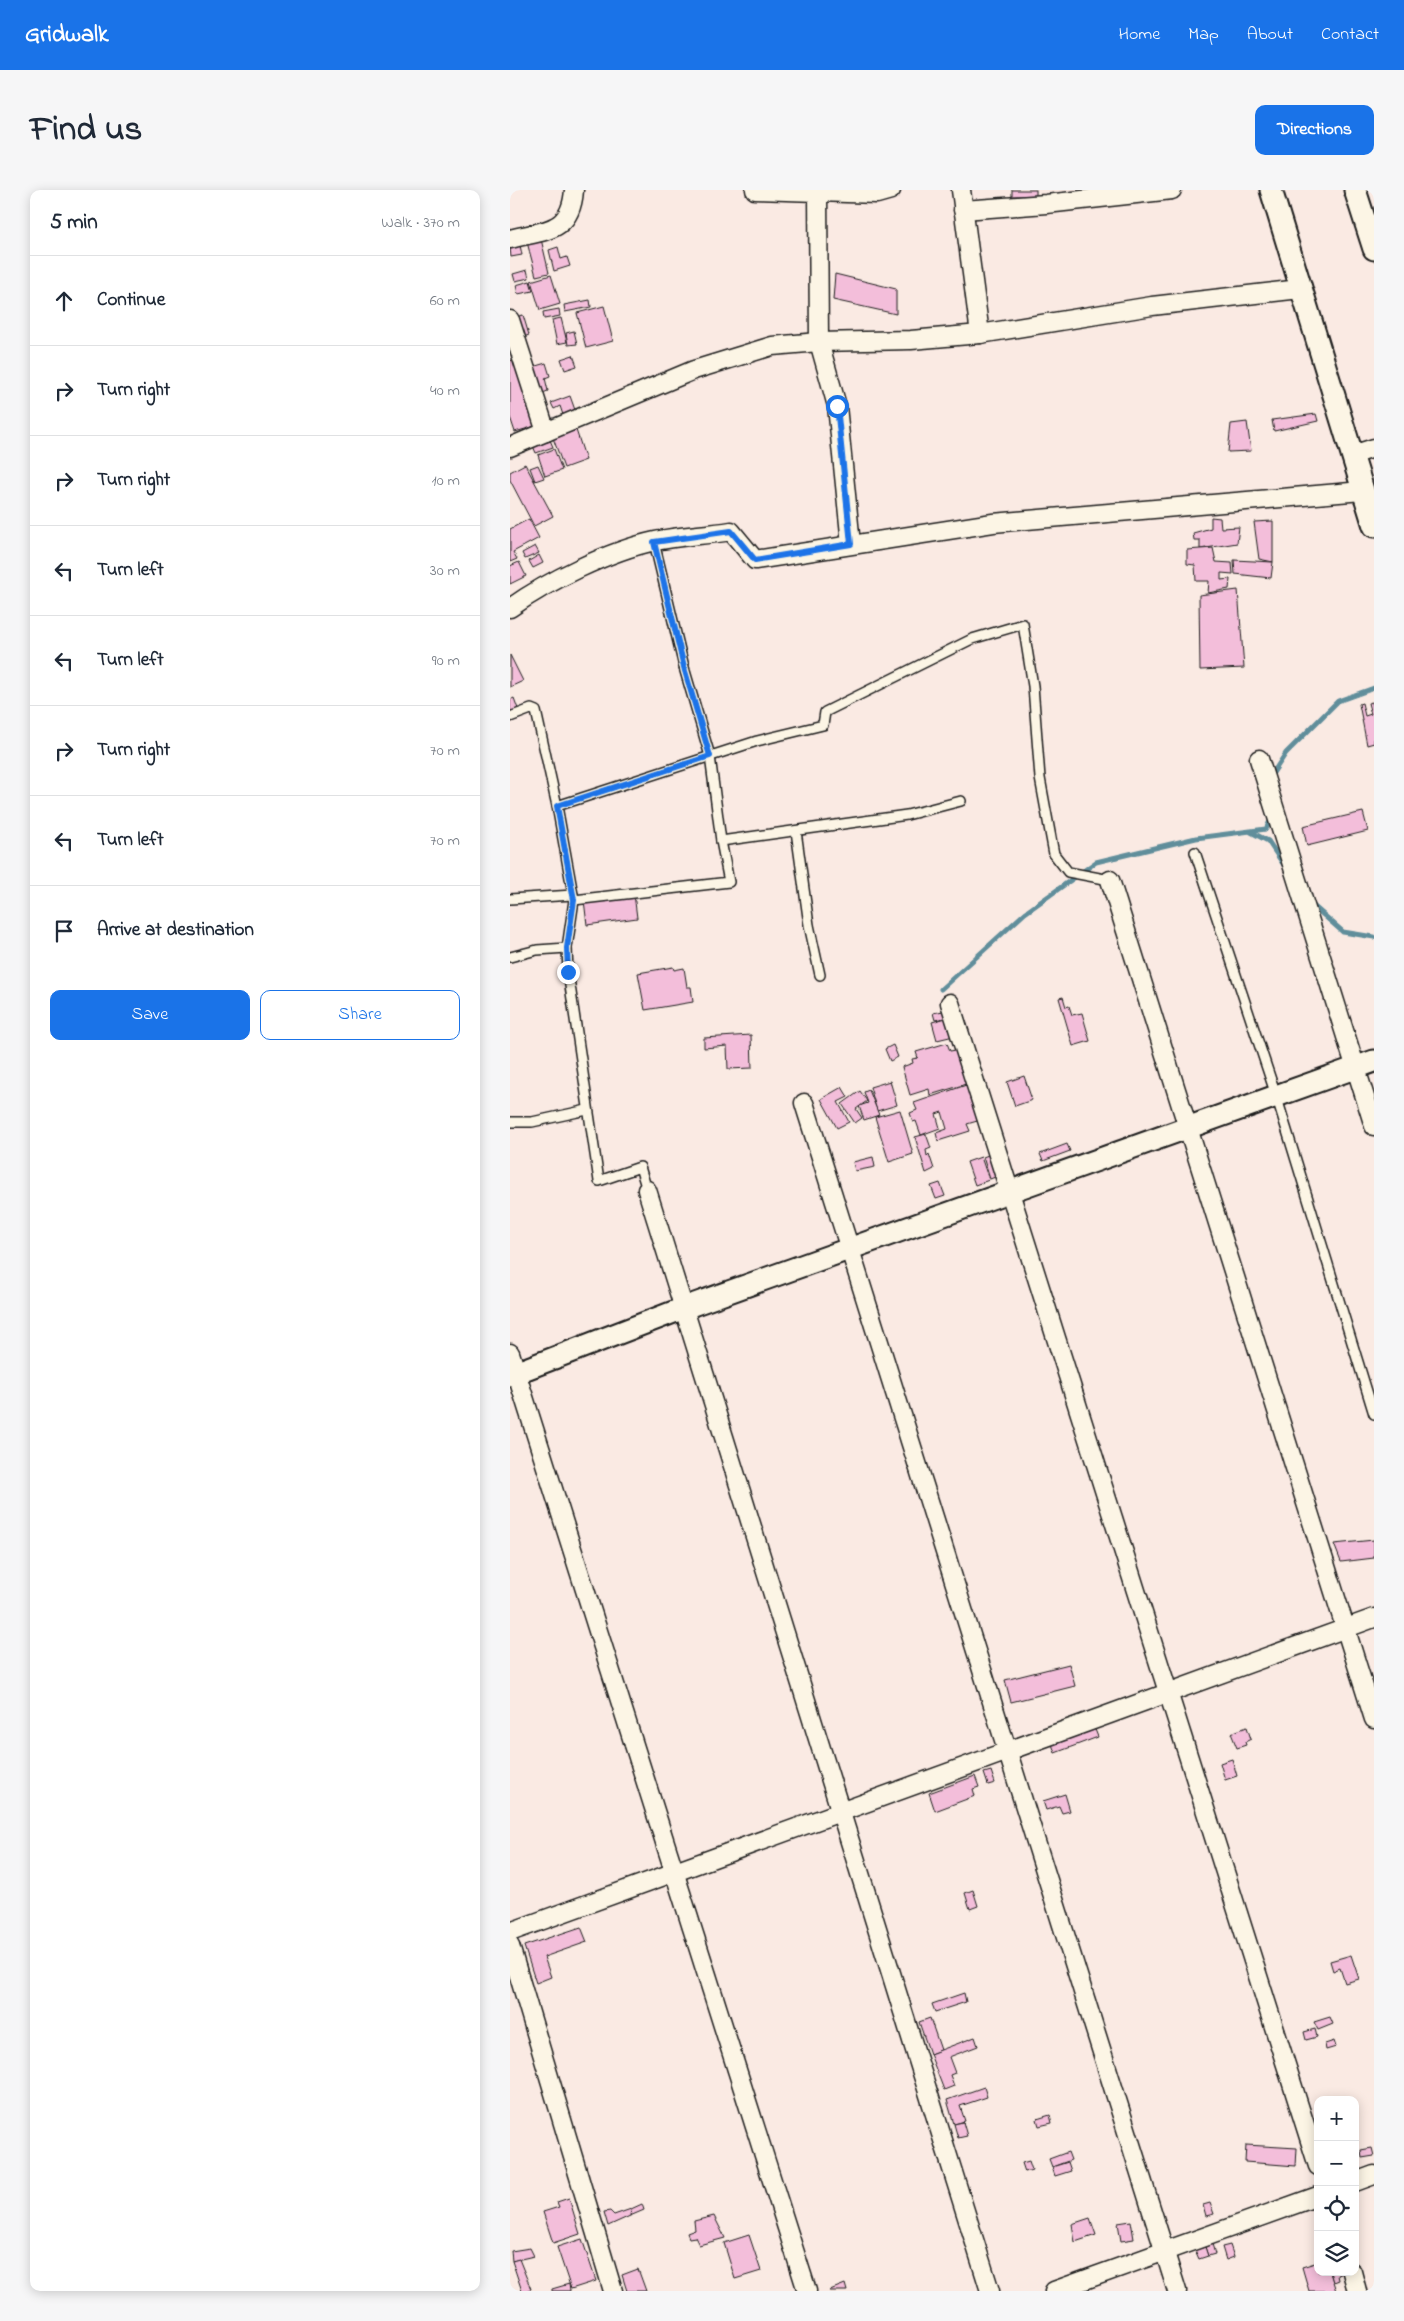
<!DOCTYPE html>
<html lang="en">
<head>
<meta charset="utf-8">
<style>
  :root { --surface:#fff; --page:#f6f6f7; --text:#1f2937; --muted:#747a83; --line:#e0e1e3; --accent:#1a73e8 }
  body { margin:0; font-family:"Indie Flower",sans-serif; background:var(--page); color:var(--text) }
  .controls { position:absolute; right:15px; bottom:15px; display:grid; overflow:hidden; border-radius:10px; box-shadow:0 2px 12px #0003 }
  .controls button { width:45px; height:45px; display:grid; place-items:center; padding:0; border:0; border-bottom:1px solid var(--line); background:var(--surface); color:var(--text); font:25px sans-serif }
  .stop { position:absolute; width:15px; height:15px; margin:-11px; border:4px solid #1a73e8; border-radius:50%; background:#fff }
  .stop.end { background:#1a73e8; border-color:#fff; box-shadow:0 1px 5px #0008 }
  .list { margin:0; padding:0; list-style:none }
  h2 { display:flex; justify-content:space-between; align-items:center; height:65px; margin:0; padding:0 20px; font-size:21px }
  h2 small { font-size:16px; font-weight:400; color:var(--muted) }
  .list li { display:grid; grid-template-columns:32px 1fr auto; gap:15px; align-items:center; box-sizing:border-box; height:90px; padding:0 20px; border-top:1px solid var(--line) }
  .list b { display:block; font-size:19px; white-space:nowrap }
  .list em { font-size:16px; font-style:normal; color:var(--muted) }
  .actions { display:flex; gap:10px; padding:15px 20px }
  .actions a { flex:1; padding:11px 0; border:1px solid var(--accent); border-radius:10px; text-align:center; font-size:18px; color:var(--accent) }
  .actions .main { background:var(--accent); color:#fff }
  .icon { flex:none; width:28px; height:28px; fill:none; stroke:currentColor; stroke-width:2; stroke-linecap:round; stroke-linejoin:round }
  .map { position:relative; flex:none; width:864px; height:2101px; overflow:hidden; border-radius:10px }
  header { display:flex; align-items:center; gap:30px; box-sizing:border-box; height:70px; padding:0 25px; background:var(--accent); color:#fff }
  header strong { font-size:24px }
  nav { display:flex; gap:28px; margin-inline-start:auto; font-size:18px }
  .intro { display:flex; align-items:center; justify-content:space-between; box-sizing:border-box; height:120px; padding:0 30px }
  h1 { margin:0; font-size:35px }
  .button { padding:12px 22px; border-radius:10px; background:var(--accent); color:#fff; font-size:18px; font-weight:700 }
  main { display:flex; gap:30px; padding:0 30px }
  aside { flex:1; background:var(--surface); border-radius:10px; box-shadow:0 2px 12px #0003 }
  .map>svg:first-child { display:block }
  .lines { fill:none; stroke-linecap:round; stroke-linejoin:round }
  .stream { stroke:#618e9b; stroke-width:5 }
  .building { fill:#f3beda; stroke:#1c1c1c }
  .service-casing { stroke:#1c1c1c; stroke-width:12 }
  .minor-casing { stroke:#1c1c1c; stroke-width:21 }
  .tertiary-casing { stroke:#1c1c1c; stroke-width:25 }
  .service { stroke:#fcf5e5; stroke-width:9 }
  .minor { stroke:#fcf5e5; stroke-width:18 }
  .tertiary { stroke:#fcf5e5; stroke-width:21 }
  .route { stroke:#1a73e8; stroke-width:6 }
</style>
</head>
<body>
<header>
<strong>Gridwalk</strong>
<nav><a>Home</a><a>Map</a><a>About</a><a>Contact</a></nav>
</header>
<div class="intro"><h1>Find us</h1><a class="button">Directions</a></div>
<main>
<aside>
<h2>5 min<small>Walk · 370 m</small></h2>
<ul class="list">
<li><svg class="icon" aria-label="ahead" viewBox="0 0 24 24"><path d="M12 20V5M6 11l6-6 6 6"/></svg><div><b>Continue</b></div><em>60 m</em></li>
<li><svg class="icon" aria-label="right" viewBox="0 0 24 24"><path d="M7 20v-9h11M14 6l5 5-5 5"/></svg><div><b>Turn right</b></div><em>40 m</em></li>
<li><svg class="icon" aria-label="right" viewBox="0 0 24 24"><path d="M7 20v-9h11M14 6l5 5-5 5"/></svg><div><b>Turn right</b></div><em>10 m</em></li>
<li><svg class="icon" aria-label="left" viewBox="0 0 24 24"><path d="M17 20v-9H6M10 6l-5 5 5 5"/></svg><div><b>Turn left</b></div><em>30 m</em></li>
<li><svg class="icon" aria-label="left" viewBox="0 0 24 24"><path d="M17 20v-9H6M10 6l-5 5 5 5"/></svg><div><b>Turn left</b></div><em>90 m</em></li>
<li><svg class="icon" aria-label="right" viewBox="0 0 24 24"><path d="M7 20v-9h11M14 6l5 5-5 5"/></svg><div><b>Turn right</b></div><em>70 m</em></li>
<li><svg class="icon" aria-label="left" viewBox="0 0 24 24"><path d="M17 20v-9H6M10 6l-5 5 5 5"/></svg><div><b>Turn left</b></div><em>70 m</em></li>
<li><svg class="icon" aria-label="arrive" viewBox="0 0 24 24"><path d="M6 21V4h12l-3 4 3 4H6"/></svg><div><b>Arrive at destination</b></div></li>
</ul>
<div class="actions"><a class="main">Save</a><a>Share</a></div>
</aside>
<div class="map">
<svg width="864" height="2101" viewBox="0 0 864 2101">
  <rect width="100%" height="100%" fill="#faeae3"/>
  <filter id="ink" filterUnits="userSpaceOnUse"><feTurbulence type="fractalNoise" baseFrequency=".02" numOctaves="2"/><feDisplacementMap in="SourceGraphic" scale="10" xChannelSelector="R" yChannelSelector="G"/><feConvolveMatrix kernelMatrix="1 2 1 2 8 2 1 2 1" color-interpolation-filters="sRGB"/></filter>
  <g filter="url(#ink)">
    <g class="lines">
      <!-- stream -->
      <g class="stream">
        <path d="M 761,588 L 761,586 L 776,563 L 828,511 L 864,498"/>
        <path d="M 741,642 L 758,651 L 776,678"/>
        <path d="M 801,714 L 833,742 L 864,747"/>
        <path d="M 431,799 L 515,723 L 586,672 L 686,648 L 756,639 L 762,627"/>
      </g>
    </g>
    <!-- building -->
    <g class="building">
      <rect x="502" y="0" width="24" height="6"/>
      <path d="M 31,49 L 39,83 L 26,86 L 17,52 Z"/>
      <path d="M 10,55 L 12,65 L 1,67 L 0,57 Z"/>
      <path d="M 48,57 L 51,69 L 57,67 L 60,76 L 44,81 L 39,60 Z"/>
      <path d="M 17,80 L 19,88 L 5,91 L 3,84 Z"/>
      <path d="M 325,84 L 386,99 L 386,124 L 323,110 Z"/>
      <path d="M 41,85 L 50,114 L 30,120 L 21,91 Z"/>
      <path d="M 20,91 L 23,101 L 8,104 L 6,95 Z"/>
      <path d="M 80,110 L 81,117 L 55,122 L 54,115 Z"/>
      <path d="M 94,116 L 103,151 L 76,158 L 67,123 Z"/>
      <path d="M 49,119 L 50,126 L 34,129 L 33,122 Z"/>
      <path d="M 13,125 L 19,145 L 11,148 L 5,127 Z"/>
      <path d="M 51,128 L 57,152 L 47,154 L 42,130 Z"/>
      <path d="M 64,141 L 67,154 L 58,155 L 56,143 Z"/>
      <path d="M 63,165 L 67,176 L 55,180 L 51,169 Z"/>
      <path d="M 7,168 L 29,235 L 5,242 L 0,227 L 0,171 Z"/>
      <path d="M 36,173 L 40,186 L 35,188 L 38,201 L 27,205 L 19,178 Z"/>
      <path d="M 60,206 L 65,220 L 53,225 L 50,216 L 44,219 L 41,213 Z"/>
      <path d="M 806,224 L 808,231 L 764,241 L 762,230 Z"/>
      <path d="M 737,232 L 741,261 L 718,262 L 721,234 Z"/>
      <path d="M 66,240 L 76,270 L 54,278 L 43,248 Z"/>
      <path d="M 40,250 L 43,257 L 26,263 L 23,256 Z"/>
      <path d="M 44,259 L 52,280 L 35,286 L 28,265 Z"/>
      <path d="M 15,274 L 43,326 L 24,336 L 0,290 L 0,282 Z"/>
      <path d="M 28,275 L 34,288 L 25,291 L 20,278 Z"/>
      <path d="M 701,327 L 710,328 L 711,338 L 729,337 L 727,353 L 690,359 L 690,350 L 684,350 L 683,343 L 701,338 Z"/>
      <path d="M 19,329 L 29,348 L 3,362 L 7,369 L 0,372 L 0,339 Z"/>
      <path d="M 763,331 L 763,372 L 749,369 L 744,332 Z"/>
      <path d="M 25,356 L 29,363 L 15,369 L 12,363 Z"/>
      <path d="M 703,358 L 706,372 L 722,373 L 723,384 L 711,383 L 711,390 L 720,389 L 719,399 L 698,403 L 699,391 L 686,391 L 685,375 L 677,374 L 677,360 Z"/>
      <path d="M 29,365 L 33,373 L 23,378 L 19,371 Z"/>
      <path d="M 724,370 L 763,372 L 761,388 L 725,384 Z"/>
      <path d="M 9,372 L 16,386 L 0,394 L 0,376 Z"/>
      <path d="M 728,400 L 734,478 L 690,480 L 689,405 Z"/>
      <path d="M 0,465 L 13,491 L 0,497 Z"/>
      <path d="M 4,508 L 8,519 L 0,522 L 0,510 Z"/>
      <path d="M 862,512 L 864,519 L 864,553 L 857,555 L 849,514 L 852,513 L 855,526 L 861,524 L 858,513 Z"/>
      <path d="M 853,622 L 858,641 L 797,656 L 793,636 Z"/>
      <path d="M 124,704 L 127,728 L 77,735 L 74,710 Z"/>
      <path d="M 163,777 L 164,780 L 174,778 L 177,797 L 181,797 L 183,812 L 135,820 L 128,783 Z"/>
      <path d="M 553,807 L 556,817 L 559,816 L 562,825 L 572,823 L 580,851 L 563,856 L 549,808 Z"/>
      <path d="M 438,820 L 443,826 L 425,830 L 423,823 Z"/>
      <path d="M 443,826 L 448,845 L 427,850 L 422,832 Z"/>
      <path d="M 241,845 L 242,878 L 218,879 L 217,856 L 194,858 L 194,848 Z"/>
      <path d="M 437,853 L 440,861 L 446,860 L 456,894 L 420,905 L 419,899 L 400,905 L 392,877 L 403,873 L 402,869 L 408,868 L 406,862 Z"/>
      <path d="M 383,855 L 388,867 L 380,871 L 375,859 Z"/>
      <path d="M 514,886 L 522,910 L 505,916 L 497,892 Z"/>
      <path d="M 380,891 L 387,915 L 367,921 L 360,897 Z"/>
      <path d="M 462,893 L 474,929 L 457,934 L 460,941 L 428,951 L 426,943 L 437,939 L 432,922 L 426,924 L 430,938 L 411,945 L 406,931 L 403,932 L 400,923 L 407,920 L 404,913 Z"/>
      <path d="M 332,897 L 338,907 L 328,912 L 339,932 L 327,938 L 311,909 Z"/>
      <path d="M 359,900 L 369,925 L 354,930 L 349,916 L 358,913 L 354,902 Z"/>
      <path d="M 350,901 L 357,911 L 346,919 L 352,928 L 345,933 L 332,914 Z"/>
      <path d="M 390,920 L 403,964 L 379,972 L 365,927 Z"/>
      <path d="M 416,944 L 421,958 L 416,960 L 417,966 L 419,964 L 424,979 L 416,983 L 405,947 Z"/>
      <path d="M 557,954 L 560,961 L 533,971 L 530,964 Z"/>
      <path d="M 486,962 L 493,984 L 480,989 L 473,967 Z"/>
      <path d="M 363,967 L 365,977 L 345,981 L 343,972 Z"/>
      <path d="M 471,967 L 479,990 L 465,995 L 457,972 Z"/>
      <path d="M 430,993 L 435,1006 L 426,1009 L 421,996 Z"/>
      <path d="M 864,1350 L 864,1368 L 831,1372 L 824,1354 Z"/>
      <path d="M 559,1474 L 565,1496 L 501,1512 L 495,1490 Z"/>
      <path d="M 584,1537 L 588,1547 L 545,1563 L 542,1554 Z"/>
      <path d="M 737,1537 L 741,1549 L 735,1552 L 736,1555 L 727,1558 L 721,1543 Z"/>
      <path d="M 722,1569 L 727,1586 L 715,1590 L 710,1573 Z"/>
      <path d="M 481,1581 L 485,1593 L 478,1595 L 474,1583 Z"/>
      <path d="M 465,1586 L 469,1597 L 463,1599 L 465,1606 L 425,1621 L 419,1603 Z"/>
      <path d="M 555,1604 L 560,1621 L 552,1623 L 549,1616 L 536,1620 L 533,1611 Z"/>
      <path d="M 463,1700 L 468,1716 L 460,1719 L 455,1703 Z"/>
      <path d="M 71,1737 L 77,1752 L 34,1767 L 41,1787 L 26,1793 L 14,1756 Z"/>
      <path d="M 841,1765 L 849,1789 L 835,1793 L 830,1778 L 823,1781 L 820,1771 Z"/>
      <path d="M 454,1803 L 456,1812 L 425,1822 L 422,1814 Z"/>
      <path d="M 820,1827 L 823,1834 L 808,1840 L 804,1832 Z"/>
      <path d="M 420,1828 L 431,1860 L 420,1864 L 409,1832 Z"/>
      <path d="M 805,1839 L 807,1847 L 796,1850 L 794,1842 Z"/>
      <path d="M 465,1847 L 468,1856 L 439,1867 L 445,1883 L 440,1885 L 444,1896 L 434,1900 L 420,1864 Z"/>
      <path d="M 824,1851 L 826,1857 L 816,1860 L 815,1854 Z"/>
      <path d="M 474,1897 L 477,1907 L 450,1916 L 455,1931 L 444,1934 L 437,1910 Z"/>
      <path d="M 540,1925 L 542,1933 L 529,1936 L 527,1929 Z"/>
      <path d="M 453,1932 L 457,1946 L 448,1948 L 444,1934 Z"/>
      <path d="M 736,1955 L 787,1958 L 786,1976 L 735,1972 Z"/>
      <path d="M 862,1958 L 864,1966 L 852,1968 L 851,1960 Z"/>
      <path d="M 558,1962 L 561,1970 L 542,1977 L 539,1969 Z"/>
      <path d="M 519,1971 L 522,1980 L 515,1982 L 512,1973 Z"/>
      <path d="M 558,1972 L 561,1981 L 545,1986 L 542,1977 Z"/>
      <path d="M 59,2008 L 70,2044 L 43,2053 L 33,2022 L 49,2017 L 47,2012 Z"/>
      <path d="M 700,2013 L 704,2024 L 696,2026 L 693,2015 Z"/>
      <path d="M 132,2014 L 134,2020 L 120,2026 L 121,2019 Z"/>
      <path d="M 121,2019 L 120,2026 L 98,2036 L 94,2022 L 100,2021 L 104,2025 Z"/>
      <path d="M 204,2026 L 215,2048 L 189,2055 L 185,2047 L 179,2048 L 177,2043 L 185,2040 L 184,2031 Z"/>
      <path d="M 580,2028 L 586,2045 L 565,2052 L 562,2034 Z"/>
      <path d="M 621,2031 L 624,2049 L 611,2051 L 608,2033 Z"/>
      <path d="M 239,2045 L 251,2081 L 225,2089 L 214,2053 Z"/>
      <path d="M 72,2049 L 86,2091 L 61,2099 L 47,2057 Z"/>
      <path d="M 702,2054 L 705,2064 L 698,2066 L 695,2057 Z"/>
      <path d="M 720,2055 L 724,2067 L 716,2070 L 712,2057 Z"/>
      <path d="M 695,2057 L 698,2066 L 689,2069 L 685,2060 Z"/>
      <path d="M 20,2058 L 24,2066 L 2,2071 L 1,2061 Z"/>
      <path d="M 9,2069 L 21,2099 L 16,2101 L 12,2101 L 2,2071 Z"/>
      <path d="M 808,2072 L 808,2082 L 820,2082 L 826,2101 L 799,2101 L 792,2077 Z"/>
      <path d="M 128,2079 L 136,2101 L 117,2101 L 112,2085 Z"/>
      <path d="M 820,2082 L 833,2082 L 833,2083 L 827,2085 L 828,2090 L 823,2092 Z"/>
      <path d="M 59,2094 L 60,2101 L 42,2101 L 42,2099 Z"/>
      <path d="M 335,2094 L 337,2101 L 320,2101 L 320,2100 Z"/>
    </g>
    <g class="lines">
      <!-- service casing -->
      <g class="service-casing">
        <g id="service">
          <path d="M 0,527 L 21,519 L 26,521 L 47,616 L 64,710 L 57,758 L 58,782 L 89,991 L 130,977 L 137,1000"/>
          <path d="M 47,616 L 247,551 L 313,535 L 315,522 L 462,449 L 513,434 L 523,496 L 530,588 L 544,664 L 558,682 L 600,690"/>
          <path d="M 286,641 L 299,735 L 310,785"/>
          <path d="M 211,651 L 397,625 L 451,611"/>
          <path d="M 685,662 L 766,905 L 864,1224"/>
          <path d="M 0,709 L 63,705"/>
          <path d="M 64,710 L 219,692 L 211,651 L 200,566 L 175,481 L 144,352"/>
          <path d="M 0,767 L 27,760 L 57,758"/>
          <path d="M 0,932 L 22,932 L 77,920"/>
        </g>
      </g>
      <!-- minor casing -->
      <g class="minor-casing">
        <g id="minor">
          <path d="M 245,0 L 367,4 L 381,0"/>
          <path d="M 308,0 L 309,152 L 327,216 L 341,354"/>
          <path d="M 451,0 L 470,144"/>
          <path d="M 453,20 L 536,14 L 662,0"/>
          <path d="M 0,49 C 35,40 61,43 64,0"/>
          <path d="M 0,130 L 36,242"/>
          <path d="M 0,257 L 184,180 L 262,156 L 309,152 L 401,150 L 470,144 L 642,116 L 790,99"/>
          <path d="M 842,265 L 864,258"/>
          <path d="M 0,418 C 38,391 99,361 145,351 C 170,346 196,345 221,341 L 245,370 L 483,333 L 852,301"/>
          <path d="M 749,569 L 864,936"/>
          <path d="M 600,690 L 864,1529"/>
          <path d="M 440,813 L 808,1976"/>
          <path d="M 294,913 L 667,2101"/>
          <path d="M 137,1000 L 480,2101"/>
          <path d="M 0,1163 L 297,2101"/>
          <path d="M 0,1742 L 864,1428"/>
          <path d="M 0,1756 L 103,2101"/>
          <path d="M 845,1992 L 864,1985"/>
          <path d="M 842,2082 L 847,2101"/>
          <path d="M 544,2101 L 808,2006"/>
        </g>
      </g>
      <!-- tertiary casing -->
      <g class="tertiary-casing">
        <g id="tertiary">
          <path d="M 761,0 L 864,336"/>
          <path d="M 845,0 L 864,59"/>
          <path d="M 0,1185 L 174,1118 L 864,871"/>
        </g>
      </g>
      <!-- service -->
      <use href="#service" class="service"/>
      <!-- minor -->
      <use href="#minor" class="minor"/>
      <!-- tertiary -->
      <use href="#tertiary" class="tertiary"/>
    </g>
  </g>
  <g class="lines" filter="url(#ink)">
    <!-- route -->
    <path class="route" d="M 58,782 L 57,758 L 64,710 L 47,616 L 200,566 L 175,481 L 144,352 L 221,341 L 245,370 L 341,354 L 327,216"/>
  </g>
</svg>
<div class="controls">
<button>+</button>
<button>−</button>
<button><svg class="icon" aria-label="locate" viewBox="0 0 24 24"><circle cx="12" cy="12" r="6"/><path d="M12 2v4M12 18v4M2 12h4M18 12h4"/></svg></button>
<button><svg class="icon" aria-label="layers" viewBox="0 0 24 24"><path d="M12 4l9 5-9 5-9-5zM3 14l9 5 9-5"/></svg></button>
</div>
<div class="stop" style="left:327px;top:216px"></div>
<div class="stop end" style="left:58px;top:782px"></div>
</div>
</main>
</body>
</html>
